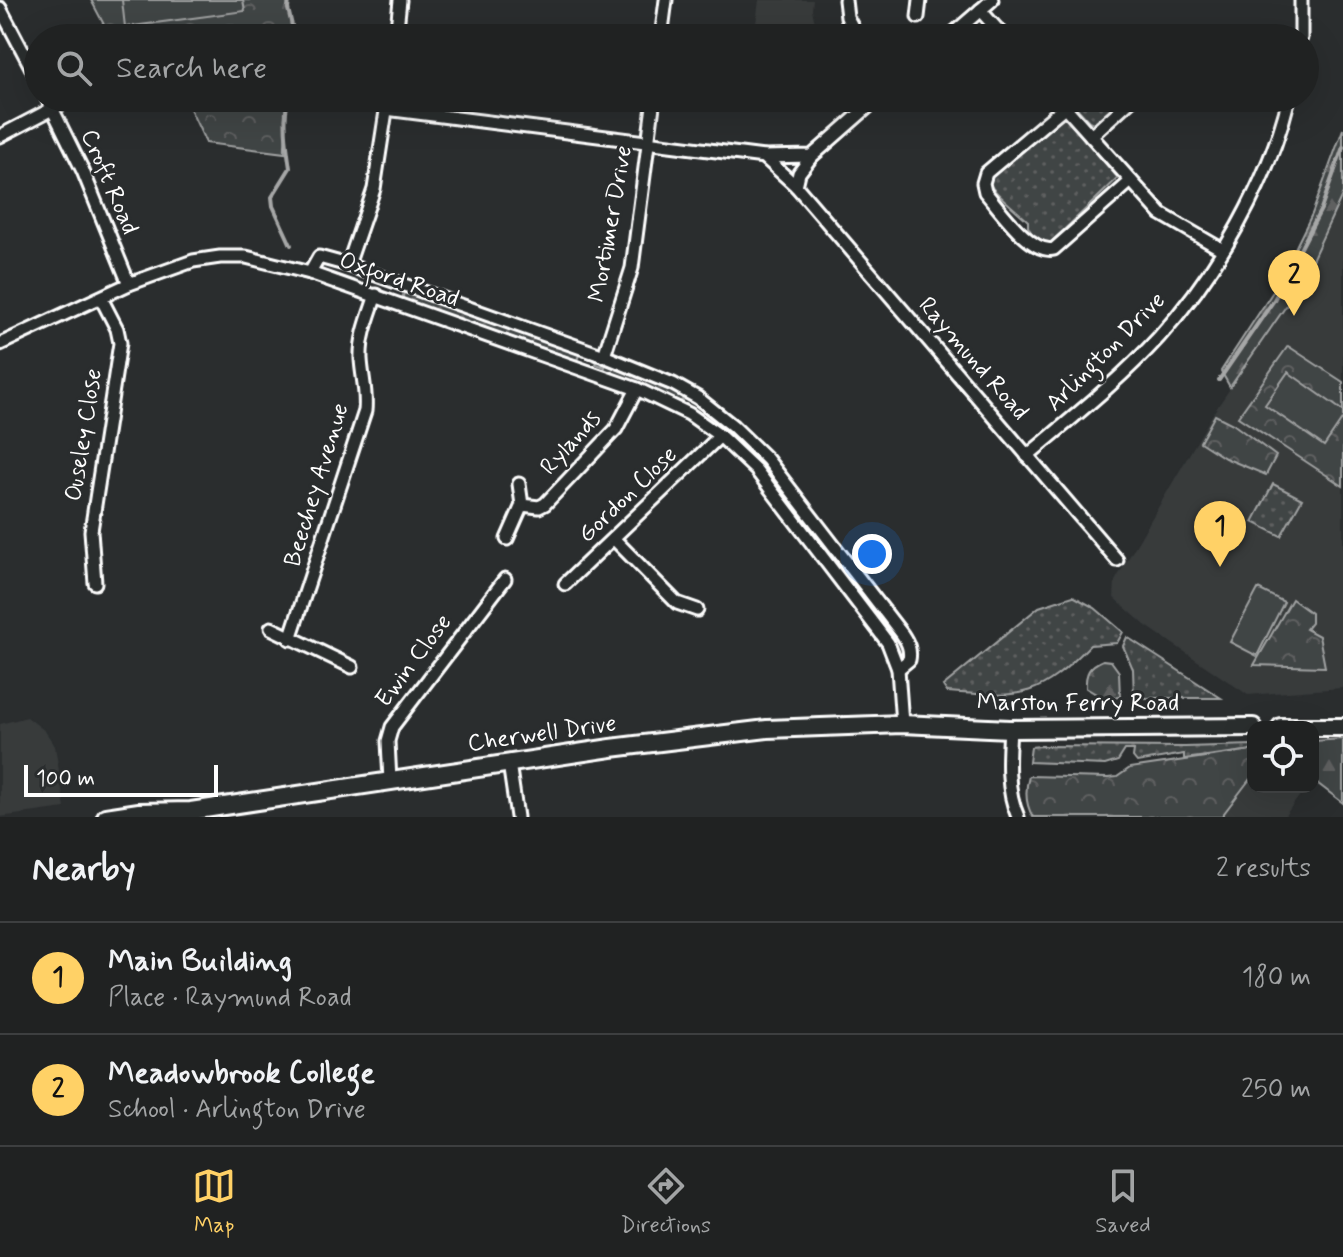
<!DOCTYPE html>
<html lang="en">
<head>
<meta charset="utf-8">
<style>
  :root { --surface:#202222; --page:#282a2a; --text:#f1f3f6; --muted:#a2a4a5; --line:#3d3f40; --accent:#ffd166 }
  body { margin:0; font-family:Mynerve,sans-serif; background:var(--page); color:var(--text) }
  .controls { position:absolute; right:24px; bottom:24px; display:grid; overflow:hidden; border-radius:16px; box-shadow:0 8px 32px #0002 }
  .controls button { width:72px; height:72px; display:grid; place-items:center; padding:0; border:0; border-bottom:2px solid var(--line); background:var(--surface); color:var(--text); font:40px sans-serif }
  .scale { position:absolute; left:24px; bottom:20px; width:194px; box-sizing:border-box; padding-left:8px; border:4px solid #fff; border-top:0; font-size:22px; line-height:28px; white-space:nowrap; color:#fff; -webkit-text-stroke:6px #2a2d2e; paint-order:stroke }
  .you { position:absolute; left:872px; top:554px; width:28px; height:28px; margin:-20px; border:6px solid #fff; border-radius:50%; background:#1a73e8; box-shadow:0 0 0 12px #1a73e833 }
  .badge { display:grid; place-items:center; width:52px; height:52px; border-radius:50%; background:var(--accent); color:#111; font-size:26px; font-weight:700 }
  .pin { position:absolute; translate:-50% -66px; filter:drop-shadow(0 2px 4px #0008) }
  .pin::after { content:''; position:absolute; top:42px; width:28px; height:24px; background:inherit; clip-path:polygon(0 0,100% 0,50% 100%) }
  .list { margin:0; padding:0; list-style:none }
  h2 { display:flex; justify-content:space-between; align-items:center; height:104px; margin:0; padding:0 32px; font-size:34px }
  h2 small { font-size:26px; font-weight:400; color:var(--muted) }
  .list li { display:grid; grid-template-columns:52px 1fr auto; gap:24px; align-items:center; box-sizing:border-box; height:112px; padding:0 32px; border-top:2px solid var(--line) }
  .list b { display:block; font-size:30px; white-space:nowrap }
  .list p { margin:0; font-size:26px; white-space:nowrap; color:var(--muted) }
  .list em { font-size:26px; font-style:normal; color:var(--muted) }
  .icon { flex:none; width:44px; height:44px; fill:none; stroke:currentColor; stroke-width:2; stroke-linecap:round; stroke-linejoin:round }
  .map { position:relative; flex:none; width:1343px; height:817px; overflow:hidden }
  .search { position:absolute; background:var(--surface); box-shadow:0 8px 32px #0002; left:24px; right:24px; top:24px; height:88px; display:flex; align-items:center; gap:20px; box-sizing:border-box; padding:0 28px; border-radius:44px; color:var(--muted); font-size:30px }
  .sheet { height:328px; background:var(--surface) }
  nav { display:flex; justify-content:space-around; align-items:center; box-sizing:border-box; height:112px; border-top:2px solid var(--line); background:var(--surface); font-size:22px; color:var(--muted) }
  nav a { display:grid; justify-items:center; gap:4px }
  nav .on { color:var(--accent) }
  .map>svg:first-child { display:block }
  .built { fill:#373a3b }
  .grass { fill:url(#grass-dots); stroke:#a0a2a2; stroke-width:2 }
  .forest { fill:url(#forest-firs); stroke:#a0a2a2; stroke-width:2 }
  .park { fill:url(#park-crowns); stroke:#a0a2a2; stroke-width:2 }
  .garden { fill:#414445; stroke:#a0a2a2; stroke-width:2 }
  .lines { fill:none; stroke-linecap:round; stroke-linejoin:round }
  .stream { stroke:#a6a7a7; stroke-width:4 }
  .street-casing { stroke:#fff; stroke-width:17 }
  .secondary-casing { stroke:#fff; stroke-width:22 }
  .street { stroke:#2a2d2e; stroke-width:11 }
  .secondary { stroke:#2a2d2e; stroke-width:16 }
  .labels { text-anchor:middle; dominant-baseline:central; stroke-width:6; stroke-linejoin:round; paint-order:stroke }
  .street-label { font-size:24px; fill:#fff; stroke:#2a2d2e }
</style>
</head>
<body>
<div class="map">
<svg width="1343" height="817" viewBox="0 0 1343 817">
  <defs>
    <pattern id="grass-dots" width="8" height="8" patternUnits="userSpaceOnUse" patternTransform="scale(2)"><rect width="8" height="8" fill="#414445"/><path d="M2 2h.1M6 6h.1" fill="none" stroke="#5e6061" stroke-width="1.8" stroke-linecap="round"/></pattern>
    <pattern id="forest-firs" width="22" height="20" patternUnits="userSpaceOnUse" patternTransform="scale(2)"><rect width="22" height="20" fill="#414445"/><path d="M5 1l3.5 6h-7zM16 11l3.5 6h-7z" fill="#5e6061"/></pattern>
    <pattern id="park-crowns" width="20" height="18" patternUnits="userSpaceOnUse" patternTransform="scale(2)"><rect width="20" height="18" fill="#414445"/><path d="M2 6a3 3 0 1 1 6 0M12 15a3 3 0 1 1 6 0" fill="none" stroke="#5e6061"/></pattern>
  </defs>
  <rect width="100%" height="100%" fill="#2a2d2e"/>
  <filter id="ink" filterUnits="userSpaceOnUse"><feTurbulence type="fractalNoise" baseFrequency=".0125" numOctaves="2"/><feDisplacementMap in="SourceGraphic" scale="16" xChannelSelector="R" yChannelSelector="G"/><feConvolveMatrix kernelMatrix="1 2 1 2 8 2 1 2 1" color-interpolation-filters="sRGB"/></filter>
  <g filter="url(#ink)">
    <!-- built -->
    <g class="built">
      <path d="M 759,0 L 813,0 L 812,9 L 818,38 L 754,38 Z"/>
      <path d="M 1343,193 L 1343,688 L 1248,695 L 1145,625 L 1114,598 L 1115,581 L 1214,412 L 1300,286 Z"/>
      <path d="M 27,717 L 45,731 L 55,746 L 65,808 L 0,817 L 0,724 Z"/>
      <path d="M 1253,775 L 1253,787 L 1306,787 L 1284,817 L 1221,817 Z"/>
    </g>
    <!-- grass -->
    <g class="grass">
      <path d="M 1082,98 L 1124,98 L 1093,123 L 1089,121 L 1077,108 Z"/>
      <path d="M 1061,113 L 1118,178 L 1047,246 L 1039,245 L 1028,227 L 1028,221 C 1021,214 992,191 990,184 C 990,180 993,175 995,172 Z"/>
      <path d="M 392,286 L 580,353 L 577,360 L 402,299 L 404,293 L 391,288 Z"/>
      <path d="M 598,359 C 618,367 675,382 683,400 L 679,402 L 604,371 L 605,367 L 596,364 Z"/>
      <path d="M 706,410 L 742,440 L 766,466 L 902,642 L 900,644 L 896,639 L 893,640 L 778,486 L 734,439 L 702,416 L 702,411 Z"/>
      <path d="M 1273,484 L 1302,499 L 1281,536 L 1253,522 Z"/>
      <path d="M 1073,596 L 1095,608 L 1123,632 L 1117,643 L 1090,645 C 1036,701 1022,697 947,692 L 943,686 L 1039,607 Z"/>
      <path d="M 1127,637 L 1221,698 L 1134,698 L 1133,669 L 1123,646 Z"/>
      <path d="M 1253,745 L 1253,750 L 1184,759 L 1184,754 L 1137,762 L 1133,757 L 1134,750 L 1125,750 L 1118,761 L 1105,765 L 1029,762 L 1031,747 L 1040,746 L 1185,747 Z"/>
    </g>
    <!-- forest -->
    <g class="forest">
      <path d="M 1343,129 L 1343,193 L 1300,286 L 1230,387 L 1221,371 L 1276,287 L 1312,214 Z"/>
      <path d="M 1103,660 L 1111,661 L 1119,672 L 1120,697 L 1103,698 L 1086,688 C 1085,673 1089,666 1103,660 Z"/>
      <path d="M 1343,739 L 1343,803 L 1313,780 L 1313,741 Z"/>
    </g>
    <!-- park -->
    <g class="park">
      <path d="M 91,0 L 287,0 L 293,38 L 111,38 Z"/>
      <path d="M 185,98 L 287,98 C 284,109 286,115 286,126 C 287,135 284,144 285,153 L 206,143 Z"/>
      <path d="M 1288,346 L 1343,382 L 1343,486 L 1238,417 Z"/>
      <path d="M 1215,415 L 1233,424 L 1276,456 L 1266,475 L 1225,458 L 1200,442 Z"/>
      <path d="M 1292,599 L 1311,613 L 1311,623 L 1306,629 L 1319,636 L 1325,667 L 1254,665 Z"/>
      <path d="M 1253,750 L 1253,775 L 1221,817 L 1033,817 C 1025,804 1025,790 1029,776 L 1108,778 L 1117,777 L 1130,768 Z"/>
    </g>
    <!-- garden -->
    <g class="garden">
      <path d="M 122,0 L 243,0 L 245,11 L 125,27 Z"/>
      <path d="M 1288,372 L 1343,411 L 1343,418 L 1324,446 L 1265,405 Z"/>
      <path d="M 1258,589 L 1284,602 L 1257,656 L 1230,642 Z"/>
    </g>
    <g class="lines">
      <!-- stream -->
      <g class="stream">
        <path d="M 289,0 L 288,9 L 295,38"/>
        <path d="M 289,98 C 282,116 287,148 290,168 L 272,197 L 273,206 L 291,245"/>
        <path d="M 1219,380 L 1274,300 L 1321,209 L 1343,147"/>
      </g>
      <!-- street casing -->
      <g class="street-casing">
        <g id="street">
          <path d="M 845,0 L 847,17 L 858,38"/>
          <path d="M 1301,0 L 1301,38"/>
          <path d="M 0,8 L 38,80"/>
          <path d="M 980,10 L 1005,38"/>
          <path d="M 918,17 L 920,0"/>
          <path d="M 396,38 L 400,0"/>
          <path d="M 661,38 L 666,0"/>
          <path d="M 948,38 L 992,0"/>
          <path d="M 47,98 L 83,171 L 129,284"/>
          <path d="M 1057,98 L 1161,214 L 1223,250"/>
          <path d="M 1075,98 L 986,173 L 983,183 L 985,192 C 1000,209 1031,255 1054,249 L 1131,181"/>
          <path d="M 386,109 L 764,157 L 796,186 L 1117,560"/>
          <path d="M 0,136 L 73,98"/>
          <path d="M 1091,136 L 1133,98"/>
          <path d="M 764,157 L 812,156 L 878,98"/>
          <path d="M 796,186 L 799,173 L 812,156"/>
          <path d="M 348,265 L 374,189 L 388,98"/>
          <path d="M 310,273 L 319,257 L 348,265 L 604,356 L 673,384 L 698,398 L 733,426 L 767,459 L 902,634 C 908,643 911,650 909,660 L 898,669"/>
          <path d="M 0,344 L 129,284 L 193,261 L 220,257 L 246,257 L 310,273 L 637,389 L 689,414 L 720,436 L 756,470 L 888,643 L 898,669 L 902,724"/>
          <path d="M 604,356 L 632,268 L 654,98"/>
          <path d="M 1027,456 C 1072,418 1119,381 1159,337 C 1216,274 1269,182 1289,98"/>
          <path d="M 522,505 L 539,507 L 545,504 L 616,429 L 637,389"/>
          <path d="M 507,539 L 522,505 L 519,484"/>
          <path d="M 614,539 L 677,603 L 697,610"/>
          <path d="M 95,583 L 91,531 L 120,343 L 117,329 L 101,298"/>
          <path d="M 565,584 L 720,436"/>
          <path d="M 271,628 L 352,667"/>
          <path d="M 290,639 L 365,411 C 367,392 362,377 361,359 C 360,337 369,316 376,295"/>
          <path d="M 1010,729 C 1008,758 1006,790 1018,817"/>
          <path d="M 509,763 L 517,817"/>
          <path d="M 390,781 L 388,741 L 392,727 L 505,579"/>
        </g>
      </g>
      <!-- secondary casing -->
      <g class="secondary-casing">
        <g id="secondary">
          <path d="M 1281,727 L 1343,727"/>
          <path d="M 106,817 L 139,812 L 191,811 L 611,748 L 767,729 L 902,724 L 1010,729 L 1253,727"/>
        </g>
      </g>
      <!-- street -->
      <use href="#street" class="street"/>
      <!-- secondary -->
      <use href="#secondary" class="secondary"/>
    </g>
  </g>
  <g class="labels">
    <!-- street labels -->
    <g class="street-label">
      <text transform="translate(109 182) rotate(67)">Croft Road</text>
      <text transform="translate(611 224) rotate(-80)">Mortimer Drive</text>
      <text transform="translate(399 280) rotate(19)">Oxford Road</text>
      <text transform="translate(1106 352) rotate(-45)">Arlington Drive</text>
      <text transform="translate(973 359) rotate(49)">Raymund Road</text>
      <text transform="translate(84 435) rotate(-81)">Ouseley Close</text>
      <text transform="translate(571 443) rotate(-48)">Rylands</text>
      <text transform="translate(317 485) rotate(-73)">Beechey Avenue</text>
      <text transform="translate(628 495) rotate(-44)">Gordon Close</text>
      <text transform="translate(414 661) rotate(-53)">Ewin Close</text>
      <text x="1078" y="703">Marston Ferry Road</text>
      <text transform="translate(542 734) rotate(-8)">Cherwell Drive</text>
    </g>
  </g>
</svg>
<div class="controls">
<button><svg class="icon" aria-label="locate" viewBox="0 0 24 24"><circle cx="12" cy="12" r="6"/><path d="M12 2v4M12 18v4M2 12h4M18 12h4"/></svg></button>
</div>
<div class="scale">100 m</div>
<div class="you"></div>
<div class="pin badge" style="left:1220px;top:567px">1</div>
<div class="pin badge" style="left:1294px;top:316px">2</div>
<div class="search"><svg class="icon" aria-label="search" viewBox="0 0 24 24"><circle cx="10" cy="10" r="6"/><path d="M15 15l6 6"/></svg>Search here</div>
</div>
<section class="sheet">
<h2>Nearby<small>2 results</small></h2>
<ul class="list">
<li><span class="badge">1</span><div><b>Main Building</b><p>Place · Raymund Road</p></div><em>180 m</em></li>
<li><span class="badge">2</span><div><b>Meadowbrook College</b><p>School · Arlington Drive</p></div><em>250 m</em></li>
</ul>
</section>
<nav>
<a class="on"><svg class="icon" aria-label="map" viewBox="0 0 24 24"><path d="M3 6l6-2 6 2 6-2v14l-6 2-6-2-6 2zM9 4v14M15 6v14"/></svg>Map</a>
<a><svg class="icon" aria-label="directions" viewBox="0 0 24 24"><path d="M12 3l9 9-9 9-9-9zM9 14v-3h6M13 9l2 2-2 2"/></svg>Directions</a>
<a><svg class="icon" aria-label="saved" viewBox="0 0 24 24"><path d="M7 4h10v16l-5-4-5 4z"/></svg>Saved</a>
</nav>
</body>
</html>
